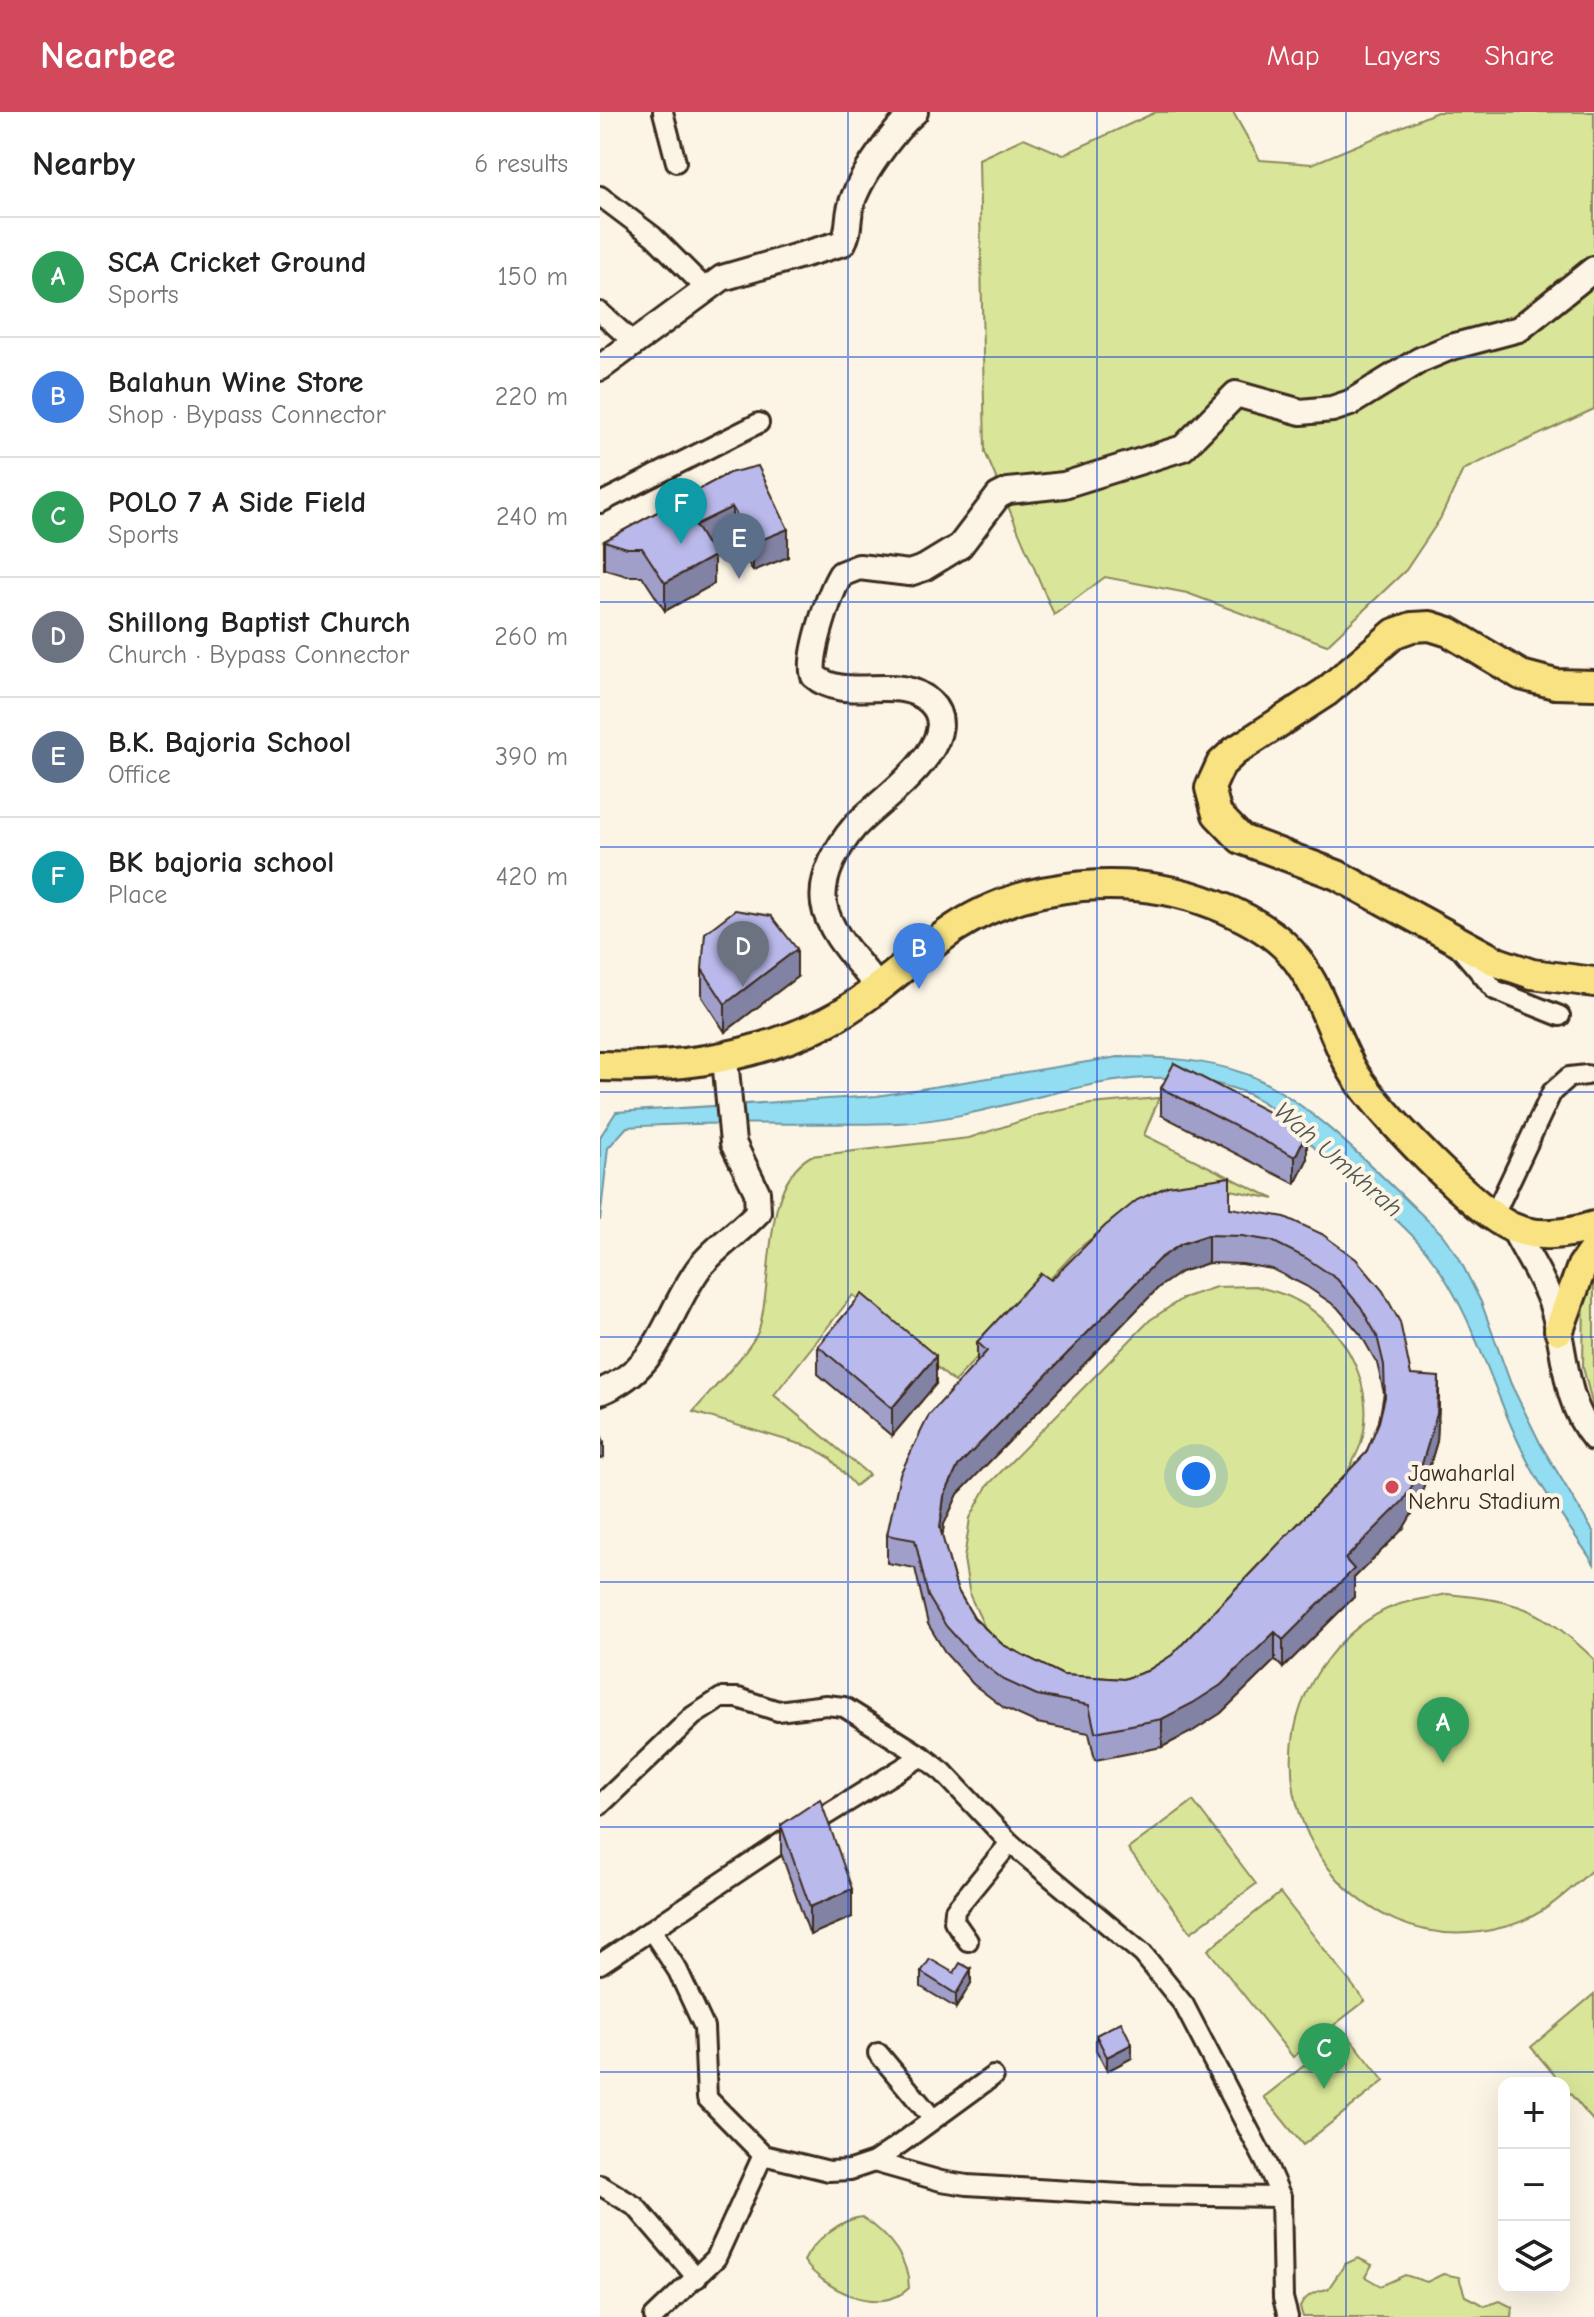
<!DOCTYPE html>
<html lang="en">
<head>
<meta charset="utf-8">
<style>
  :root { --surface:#fff; --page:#f6f6f6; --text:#222; --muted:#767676; --line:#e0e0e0; --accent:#d1495b }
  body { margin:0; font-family:"Comic Neue",sans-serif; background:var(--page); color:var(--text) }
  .controls { position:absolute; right:24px; bottom:24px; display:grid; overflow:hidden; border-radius:16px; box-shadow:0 8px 32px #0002 }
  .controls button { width:72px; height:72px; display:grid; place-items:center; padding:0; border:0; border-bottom:2px solid var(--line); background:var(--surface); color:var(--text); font:40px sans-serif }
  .you { position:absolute; left:596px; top:1364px; width:28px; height:28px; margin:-20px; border:6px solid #fff; border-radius:50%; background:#1a73e8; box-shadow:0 0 0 12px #1a73e833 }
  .badge { display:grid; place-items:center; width:52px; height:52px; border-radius:50%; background:var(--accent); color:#fff; font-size:26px; font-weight:700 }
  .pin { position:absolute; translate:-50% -66px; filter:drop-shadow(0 2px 4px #0008) }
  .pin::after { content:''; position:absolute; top:42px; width:28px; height:24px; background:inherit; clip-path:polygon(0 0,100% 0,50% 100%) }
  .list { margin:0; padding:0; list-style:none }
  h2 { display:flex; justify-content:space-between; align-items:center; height:104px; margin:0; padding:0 32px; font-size:34px }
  h2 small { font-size:26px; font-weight:400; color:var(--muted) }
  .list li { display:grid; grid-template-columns:52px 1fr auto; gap:24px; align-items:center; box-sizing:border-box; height:120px; padding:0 32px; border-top:2px solid var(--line) }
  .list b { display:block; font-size:30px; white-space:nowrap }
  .list p { margin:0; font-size:26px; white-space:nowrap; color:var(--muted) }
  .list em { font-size:26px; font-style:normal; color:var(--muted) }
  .icon { flex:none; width:44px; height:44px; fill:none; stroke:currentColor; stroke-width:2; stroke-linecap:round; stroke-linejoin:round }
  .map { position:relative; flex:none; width:994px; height:2205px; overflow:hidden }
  header { display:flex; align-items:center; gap:48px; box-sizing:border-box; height:112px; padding:0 40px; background:var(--accent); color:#fff }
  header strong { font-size:38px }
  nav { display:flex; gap:44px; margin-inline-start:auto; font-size:28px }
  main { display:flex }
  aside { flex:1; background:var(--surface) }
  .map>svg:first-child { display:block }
  .green { fill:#d9e598; stroke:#8a885b; stroke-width:2 }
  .water { fill:#92ddf2; stroke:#6f959d; stroke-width:2 }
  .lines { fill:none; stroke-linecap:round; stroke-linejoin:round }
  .street-casing { stroke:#3b2a1e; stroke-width:24 }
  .secondary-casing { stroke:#3b2a1e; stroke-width:30 }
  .primary-casing { stroke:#3b2a1e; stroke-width:34 }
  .street { stroke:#fcf5e5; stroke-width:18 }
  .secondary { stroke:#fcf5e5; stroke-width:24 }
  .primary { stroke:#f8e281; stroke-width:28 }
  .wall { fill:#a09fca; stroke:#3b2a1e; stroke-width:2; fill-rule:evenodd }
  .shaded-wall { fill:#8282a4; stroke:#3b2a1e; stroke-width:2 }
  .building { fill:#bab9eb; stroke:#3b2a1e; stroke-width:2; fill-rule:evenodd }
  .grid { fill:none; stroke:#1d4ed8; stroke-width:2; stroke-opacity:0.55 }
  .poi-dot { fill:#d1495b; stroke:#fcf5e5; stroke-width:3 }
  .labels { text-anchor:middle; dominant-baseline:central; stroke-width:8; stroke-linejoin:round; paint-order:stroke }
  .poi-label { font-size:24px; fill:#3b2a1e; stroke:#fcf5e5; text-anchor:start }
  .water-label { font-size:26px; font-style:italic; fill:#515753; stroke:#fcf5e5 }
</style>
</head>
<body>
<header>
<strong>Nearbee</strong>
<nav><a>Map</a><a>Layers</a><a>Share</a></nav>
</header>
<main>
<aside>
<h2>Nearby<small>6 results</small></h2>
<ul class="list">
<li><span class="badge" style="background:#2e9e5b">A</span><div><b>SCA Cricket Ground</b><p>Sports</p></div><em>150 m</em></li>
<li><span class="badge" style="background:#3f7fe0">B</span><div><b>Balahun Wine Store</b><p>Shop · Bypass Connector</p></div><em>220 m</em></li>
<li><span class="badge" style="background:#2e9e5b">C</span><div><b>POLO 7 A Side Field</b><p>Sports</p></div><em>240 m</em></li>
<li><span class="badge" style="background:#6b7280">D</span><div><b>Shillong Baptist Church</b><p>Church · Bypass Connector</p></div><em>260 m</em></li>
<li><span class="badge" style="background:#5c6f8a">E</span><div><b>B.K. Bajoria School</b><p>Office</p></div><em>390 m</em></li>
<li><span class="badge" style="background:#0f9aa8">F</span><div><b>BK bajoria school</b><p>Place</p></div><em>420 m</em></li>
</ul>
</aside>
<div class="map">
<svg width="994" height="2205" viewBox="0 0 994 2205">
  <rect width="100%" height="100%" fill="#fcf5e5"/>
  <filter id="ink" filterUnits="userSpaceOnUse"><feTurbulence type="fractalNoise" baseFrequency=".0125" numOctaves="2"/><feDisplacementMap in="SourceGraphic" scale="16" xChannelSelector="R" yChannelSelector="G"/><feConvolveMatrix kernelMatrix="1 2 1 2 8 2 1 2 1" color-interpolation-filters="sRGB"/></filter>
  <g filter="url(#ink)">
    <!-- green -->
    <g class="green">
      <path d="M 556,0 L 633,0 L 660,48 L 712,52 L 837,0 L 994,0 L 994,297 L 863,358 L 840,407 L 806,458 L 727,533 L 587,481 L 505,465 L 454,503 L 385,340 L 379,47 L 424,26 L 463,43 Z"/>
      <path d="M 559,986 L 544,1023 L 674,1087 L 631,1078 L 589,1080 L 503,1117 L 477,1138 L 354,1270 L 253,1183 L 174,1283 L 269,1363 L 255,1374 L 230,1346 L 213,1336 L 93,1300 C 107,1283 154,1235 159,1217 C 174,1168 161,1071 211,1044 L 369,1026 L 439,1003 L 491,992 Z"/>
      <path d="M 994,1161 L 994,1299 L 983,1255 L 984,1182 Z"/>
      <path d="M 655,1174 C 668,1178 684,1181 696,1188 C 746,1214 779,1279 760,1334 C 755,1347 747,1360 741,1373 L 543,1575 L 481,1574 L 407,1541 L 385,1516 L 370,1484 L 364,1447 L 370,1406 L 387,1374 L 550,1208 L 583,1186 L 616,1175 Z"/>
      <path d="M 847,1482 C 921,1489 940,1496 994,1547 L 994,1756 C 967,1781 941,1806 904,1815 C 747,1858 629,1672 728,1546 C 744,1525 768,1504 794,1494 C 810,1488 829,1486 847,1482 Z"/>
      <path d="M 593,1689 L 656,1772 L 591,1820 L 528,1737 Z"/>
      <path d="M 680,1781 L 765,1889 L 693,1945 L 608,1838 Z"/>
      <path d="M 994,1882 L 994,2010 L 931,1935 Z"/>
      <path d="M 746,1921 L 784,1969 L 703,2033 L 664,1985 Z"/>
      <path d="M 262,2105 C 288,2122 308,2144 309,2176 C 280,2205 223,2177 204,2149 C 213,2129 241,2107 262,2105 Z"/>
      <path d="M 758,2146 L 772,2153 L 765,2165 L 781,2174 L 805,2163 L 827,2170 L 843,2162 L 859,2165 L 865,2184 L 885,2194 L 900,2189 L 912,2195 L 911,2205 L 703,2205 L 700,2195 C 706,2183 715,2179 728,2177 L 745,2152 Z"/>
    </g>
    <!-- water -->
    <path class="water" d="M 518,945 C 562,945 605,947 646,962 C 707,984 792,1075 841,1121 L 858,1144 L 881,1190 L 911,1272 L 941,1333 L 994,1421 L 994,1452 C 974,1421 951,1391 933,1359 C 894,1289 877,1203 826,1139 C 800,1107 762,1080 731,1052 C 705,1027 676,992 641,979 C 525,937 411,1007 297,1011 C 207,1014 117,1008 27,1015 L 8,1036 L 0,1109 L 0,1025 L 16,1000 L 277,984 Z"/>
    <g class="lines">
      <!-- street casing -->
      <g class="street-casing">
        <g id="street">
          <path d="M 63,0 L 76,50"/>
          <path d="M 0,84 L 53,124 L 106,177"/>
          <path d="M 0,200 L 33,230"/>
          <path d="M 0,391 L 159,311"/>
          <path d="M 857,833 L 895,878 L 960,904"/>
          <path d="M 893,1105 L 952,980 L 969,965 L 987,963"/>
          <path d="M 0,1693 L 93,1604 L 121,1586 L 138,1586 L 178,1599 L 226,1593 L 244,1595 L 322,1644 L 343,1660 L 410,1731 L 543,1842 L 584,1893 L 666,2051 L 681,2085 L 683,2186 L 688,2205"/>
          <path d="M 52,1819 L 78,1859 L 104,1915 L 107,1986 L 163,2043 L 229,2059 L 250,2058 L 274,2050 L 293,2037 L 393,1964"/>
          <path d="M 368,1829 L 354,1809 L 355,1798 L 410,1731"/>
          <path d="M 0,1852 L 184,1729 L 322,1644"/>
          <path d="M 278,1941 L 333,2007"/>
          <path d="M 274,2050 L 341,2069 L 367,2073 L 539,2083 L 681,2085"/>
          <path d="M 0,2073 L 36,2095 L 97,2166"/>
          <path d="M 54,2205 L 116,2146 L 163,2043"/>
        </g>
      </g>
      <!-- secondary casing -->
      <g class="secondary-casing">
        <g id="secondary">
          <path d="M 0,256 L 122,166 L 243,131 C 250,119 247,108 251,94 C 258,67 293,19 315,0"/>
          <path d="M 277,874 C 259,850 229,822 224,792 C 220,764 238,734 255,714 C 277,690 370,629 330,590 C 299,560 246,592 214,564 C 207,546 230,480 241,462 L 259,455 L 309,461 L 324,456 L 360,434 L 398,384 L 408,379 L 464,373 L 583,336 L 636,282 L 701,300 L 732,297 L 750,291 L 820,248 L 851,235 L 919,217 L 994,157"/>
          <path d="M 913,1116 C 926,1142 943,1166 952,1193 C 967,1239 962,1287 994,1326"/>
          <path d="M 0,1280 C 63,1254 63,1206 99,1156 C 115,1135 140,1120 158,1100 L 157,1080 L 133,1031 L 125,947"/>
        </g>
      </g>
      <!-- primary casing -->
      <g class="primary-casing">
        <g id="primary">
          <path d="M 994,573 L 955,572 L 921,563 L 849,520 L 830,514 L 812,515 L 795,521 L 726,580 L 635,639 L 621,652 L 610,676 L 617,702 L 641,727 L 737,763 L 897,850 L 932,862 L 994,870"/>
          <path d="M 0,954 C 80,957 157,945 228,909 C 274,885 312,845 355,816 C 428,768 534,760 616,793 C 639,802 666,816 684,833 C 718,865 730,919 753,959 C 774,995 875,1099 911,1115 C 936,1127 969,1122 994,1114"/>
          <path d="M 959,1218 L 982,1154 L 994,1137"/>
        </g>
      </g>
      <!-- street -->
      <use href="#street" class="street"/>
      <!-- secondary -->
      <use href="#secondary" class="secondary"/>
      <!-- primary -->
      <use href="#primary" class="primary"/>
    </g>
    <!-- wall -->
    <g class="wall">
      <path d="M 129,361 L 188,445 L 153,459 L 132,422 L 108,435 L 114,472 L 65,499 L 42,464 L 27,464 L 4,457 L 4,429 Z"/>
      <path d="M 102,857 L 197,865 L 125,920 L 102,885 Z"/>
      <path d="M 561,976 L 707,1048 L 695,1072 L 561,1003 Z"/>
      <path d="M 630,1096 L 722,1122 L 811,1263 L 839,1293 L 837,1329 L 819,1390 L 803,1417 L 754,1466 L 754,1485 L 683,1556 L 675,1548 L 621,1601 L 593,1619 L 562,1635 L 495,1648 L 489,1621 L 437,1611 L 404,1596 L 373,1572 L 346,1542 L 328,1512 L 315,1456 L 287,1451 L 287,1423 L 377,1251 L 377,1230 L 451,1168 ZM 608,1151 L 642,1152 L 672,1157 L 706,1174 L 737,1195 L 761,1223 L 777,1251 L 784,1281 L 779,1310 L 766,1341 L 572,1543 L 547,1559 L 524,1567 L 463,1563 L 403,1533 L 374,1506 L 357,1477 L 342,1425 L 344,1412 L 358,1382 L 559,1175 L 581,1160 Z"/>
      <path d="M 218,1234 L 336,1272 L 292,1324 L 218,1262 Z"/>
      <path d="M 181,1713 L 252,1805 L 210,1823 L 181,1741 Z"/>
      <path d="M 321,1860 L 354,1861 L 371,1871 L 356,1896 L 321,1875 Z"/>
      <path d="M 496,1923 L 532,1946 L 507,1959 L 496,1938 Z"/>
    </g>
    <!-- shaded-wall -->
    <g class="shaded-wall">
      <path d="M 132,395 L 132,422 L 95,441 L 95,413 Z"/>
      <path d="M 188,417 L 188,445 L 153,459 L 153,431 Z"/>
      <path d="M 114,444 L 114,472 L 65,499 L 65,471 Z"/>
      <path d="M 197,837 L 197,865 L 125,920 L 125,892 Z"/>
      <path d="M 707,1020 L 707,1048 L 695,1072 L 695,1045 Z"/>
      <path d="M 608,1123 L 608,1151 L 581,1160 L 559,1175 L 358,1382 L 344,1412 L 340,1444 L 340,1416 L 344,1384 L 358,1354 L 559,1147 L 581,1132 Z"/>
      <path d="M 336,1244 L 336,1272 L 292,1324 L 292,1296 Z"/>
      <path d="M 839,1265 L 839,1293 L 837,1329 L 819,1390 L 803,1417 L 754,1466 L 754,1485 L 683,1556 L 683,1528 L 745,1447 Z"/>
      <path d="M 4,1331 L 4,1346 L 0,1347 L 0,1332 Z"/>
      <path d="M 675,1520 L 675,1548 L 621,1601 L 593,1619 L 562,1635 L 562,1607 Z"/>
      <path d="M 252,1777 L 252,1805 L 210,1823 L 210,1795 Z"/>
      <path d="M 371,1857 L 371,1871 L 356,1896 L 356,1882 Z"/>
      <path d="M 532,1932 L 532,1946 L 507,1959 L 507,1945 Z"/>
    </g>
    <!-- building -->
    <g class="building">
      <path d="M 158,354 L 188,417 L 153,431 L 132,395 L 95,413 L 114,444 L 65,471 L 42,436 L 27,436 L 4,429 L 129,361 Z"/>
      <path d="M 135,798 L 171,804 L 197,837 L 125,892 L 102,857 L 105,821 Z"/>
      <path d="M 574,951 L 707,1020 L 695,1045 L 561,976 Z"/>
      <path d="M 630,1065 L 630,1096 L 685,1105 L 722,1122 L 756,1147 L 783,1179 L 800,1210 L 811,1263 L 839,1265 L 837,1302 L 819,1362 L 803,1389 L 745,1447 L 754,1457 L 683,1528 L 675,1520 L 621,1573 L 593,1591 L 562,1607 L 495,1620 L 489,1593 L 437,1583 L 404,1568 L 373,1544 L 346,1514 L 328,1484 L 315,1428 L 287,1423 L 300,1362 L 329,1303 L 387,1239 L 377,1230 L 441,1161 L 451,1168 L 505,1114 L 537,1088 L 568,1074 ZM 608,1123 L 642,1124 L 672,1129 L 706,1146 L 737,1167 L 761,1195 L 777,1224 L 784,1253 L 785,1285 L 779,1310 L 766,1341 L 572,1543 L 547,1559 L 524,1567 L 463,1563 L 403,1533 L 374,1506 L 357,1477 L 340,1416 L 344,1384 L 358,1354 L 559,1147 L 581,1132 Z"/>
      <path d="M 262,1182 L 336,1244 L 292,1296 L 218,1234 Z"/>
      <path d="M 0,1319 L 4,1331 L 0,1332 Z"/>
      <path d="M 220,1687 L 252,1777 L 210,1795 L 181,1713 Z"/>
      <path d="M 330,1847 L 354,1861 L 360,1851 L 371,1857 L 356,1882 L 321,1860 Z"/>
      <path d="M 521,1910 L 532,1932 L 507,1945 L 496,1923 Z"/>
    </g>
  </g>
  <!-- grid -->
  <path class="grid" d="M 248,0 L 248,2205M 497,0 L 497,2205M 746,0 L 746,2205M 0,245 L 994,245M 0,490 L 994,490M 0,735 L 994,735M 0,980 L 994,980M 0,1225 L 994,1225M 0,1470 L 994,1470M 0,1715 L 994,1715M 0,1960 L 994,1960"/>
  <!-- markers -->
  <circle class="poi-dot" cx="792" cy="1375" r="8"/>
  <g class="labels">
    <!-- poi labels -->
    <g class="poi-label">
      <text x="808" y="1361">Jawaharlal<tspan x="808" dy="28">Nehru Stadium</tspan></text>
    </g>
    <!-- water labels -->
    <g class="water-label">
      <text transform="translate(738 1048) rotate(41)">Wah Umkhrah</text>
    </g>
  </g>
</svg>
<div class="controls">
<button>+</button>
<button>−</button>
<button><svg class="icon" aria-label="layers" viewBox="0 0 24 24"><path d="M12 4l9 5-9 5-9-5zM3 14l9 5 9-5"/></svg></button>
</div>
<div class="you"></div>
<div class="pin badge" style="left:843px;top:1651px;background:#2e9e5b">A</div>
<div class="pin badge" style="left:319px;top:877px;background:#3f7fe0">B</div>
<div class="pin badge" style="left:724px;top:1977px;background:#2e9e5b">C</div>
<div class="pin badge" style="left:143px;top:875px;background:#6b7280">D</div>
<div class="pin badge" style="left:139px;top:467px;background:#5c6f8a">E</div>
<div class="pin badge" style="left:81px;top:432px;background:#0f9aa8">F</div>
</div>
</main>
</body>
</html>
